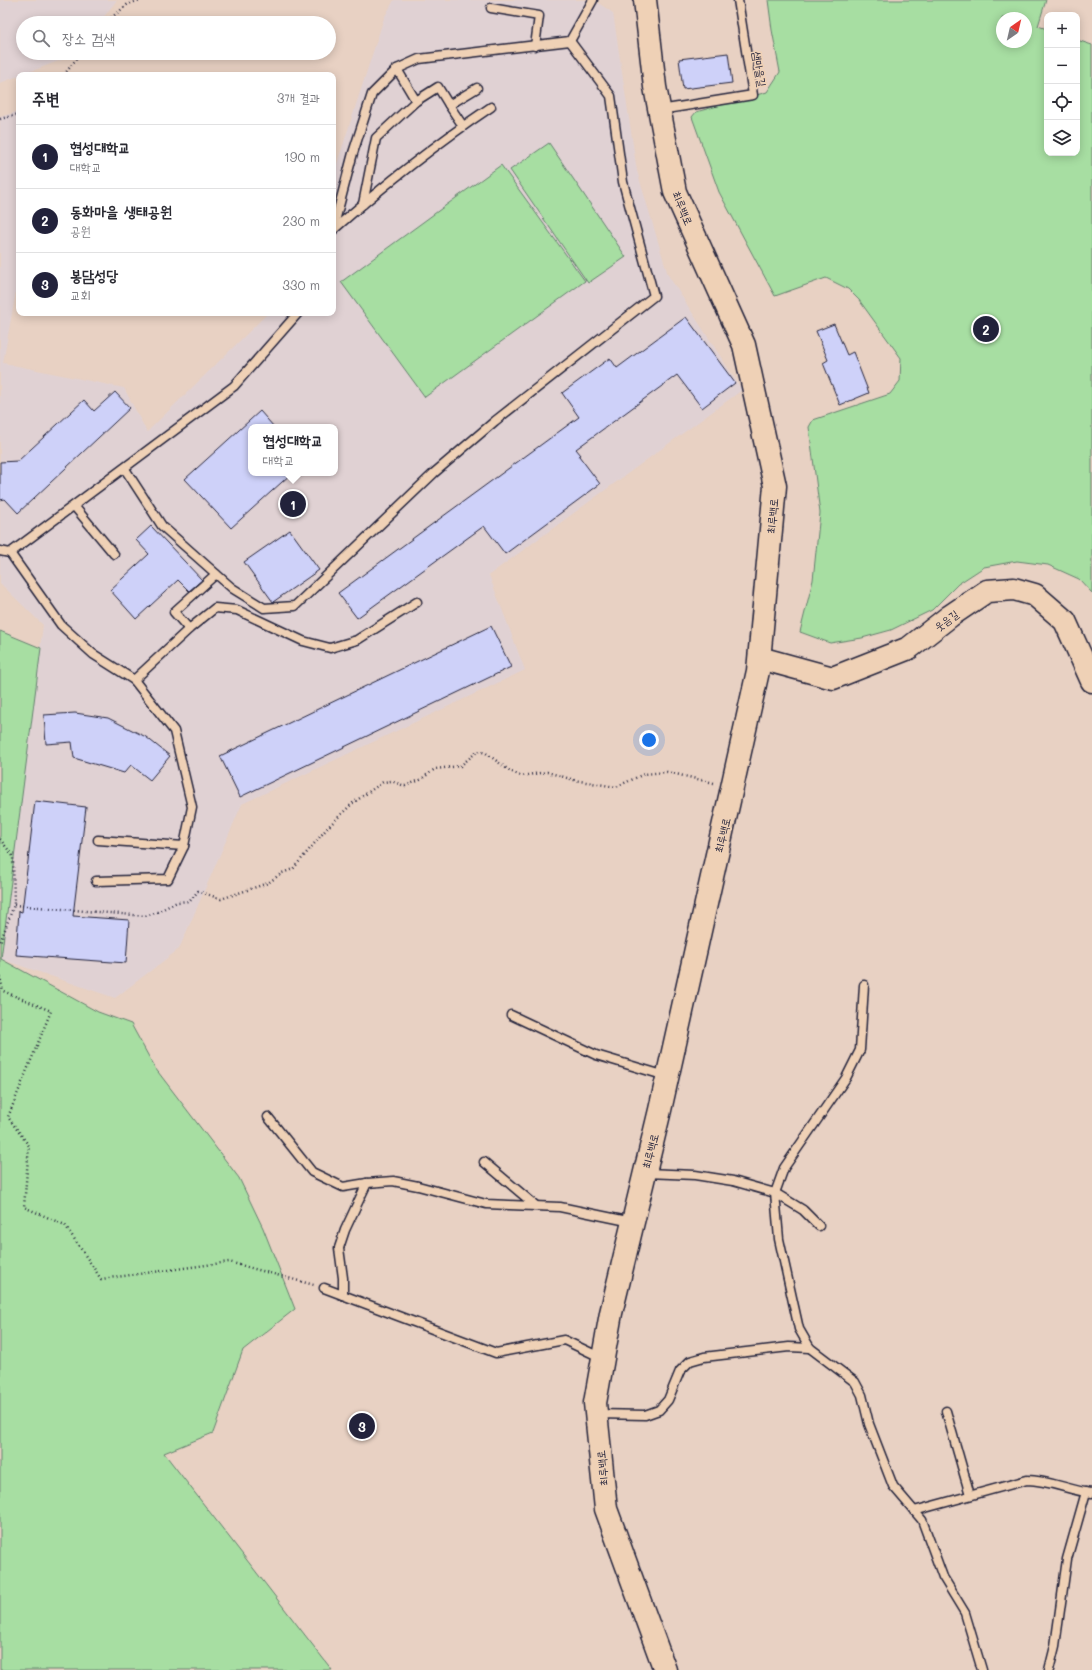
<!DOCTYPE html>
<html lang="ko">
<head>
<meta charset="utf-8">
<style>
  :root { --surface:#fff; --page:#f2f2f3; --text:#2b2b33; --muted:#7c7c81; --line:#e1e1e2; --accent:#22223b }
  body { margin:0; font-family:Mali,"Poor Story",sans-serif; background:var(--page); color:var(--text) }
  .controls { position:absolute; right:12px; top:12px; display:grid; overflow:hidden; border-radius:8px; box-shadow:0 2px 10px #0003 }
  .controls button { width:36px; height:36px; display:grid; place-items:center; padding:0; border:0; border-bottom:1px solid var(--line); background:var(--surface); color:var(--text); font:20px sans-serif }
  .compass { position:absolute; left:996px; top:12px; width:36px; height:36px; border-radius:50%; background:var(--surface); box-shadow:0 2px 10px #0003; rotate:34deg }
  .you { position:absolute; left:649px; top:740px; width:14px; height:14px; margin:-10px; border:3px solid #fff; border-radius:50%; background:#1a73e8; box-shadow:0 0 0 6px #1a73e833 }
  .badge { display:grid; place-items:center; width:26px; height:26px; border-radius:50%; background:var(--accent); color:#fff; font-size:13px; font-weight:700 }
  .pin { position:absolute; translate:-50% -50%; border:2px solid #fff; box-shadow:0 1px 4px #0006 }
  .popup { position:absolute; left:248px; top:424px; width:90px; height:52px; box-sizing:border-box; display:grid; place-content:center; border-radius:8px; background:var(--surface); filter:drop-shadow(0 1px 3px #0005); font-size:13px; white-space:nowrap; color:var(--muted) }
  .popup b { font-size:15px; color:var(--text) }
  .popup::after { content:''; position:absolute; left:50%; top:100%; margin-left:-8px; border:8px solid transparent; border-top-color:var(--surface) }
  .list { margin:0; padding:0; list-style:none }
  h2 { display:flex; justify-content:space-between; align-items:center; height:52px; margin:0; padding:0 16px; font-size:17px }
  h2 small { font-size:13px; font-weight:400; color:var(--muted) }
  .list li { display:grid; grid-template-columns:26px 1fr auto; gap:12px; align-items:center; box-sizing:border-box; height:64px; padding:0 16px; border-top:1px solid var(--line) }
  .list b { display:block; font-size:15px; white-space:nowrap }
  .list p { margin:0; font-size:13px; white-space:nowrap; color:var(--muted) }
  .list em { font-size:13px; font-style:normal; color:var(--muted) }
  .icon { flex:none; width:22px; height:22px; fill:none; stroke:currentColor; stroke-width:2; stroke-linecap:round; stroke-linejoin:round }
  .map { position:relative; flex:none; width:1092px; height:1670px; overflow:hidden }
  .search { position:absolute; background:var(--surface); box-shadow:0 2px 10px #0003; left:16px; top:16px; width:320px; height:44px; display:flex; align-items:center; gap:10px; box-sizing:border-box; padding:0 14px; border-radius:22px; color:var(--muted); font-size:15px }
  .panel { position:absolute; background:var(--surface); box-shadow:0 2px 10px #0003; left:16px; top:72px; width:320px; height:244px; border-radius:8px }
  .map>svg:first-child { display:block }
  .built { fill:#e0d1d3; fill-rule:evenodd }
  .green { fill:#a7dea2; stroke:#64806e; fill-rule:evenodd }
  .building { fill:#ced1f9; stroke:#22223b }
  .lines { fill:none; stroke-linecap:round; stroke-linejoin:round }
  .lane-casing { stroke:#22223b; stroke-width:11 }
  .secondary-casing { stroke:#22223b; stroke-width:25 }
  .path { stroke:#22223b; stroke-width:2.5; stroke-dasharray:1 3; stroke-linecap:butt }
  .lane { stroke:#efd1b6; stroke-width:8 }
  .secondary { stroke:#efd1b6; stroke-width:22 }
  .labels { text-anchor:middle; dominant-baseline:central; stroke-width:3.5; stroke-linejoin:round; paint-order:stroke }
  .street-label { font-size:11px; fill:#22223b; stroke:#efd1b6 }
</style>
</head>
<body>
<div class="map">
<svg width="1092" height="1670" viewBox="0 0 1092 1670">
  <rect width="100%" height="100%" fill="#e8d1c3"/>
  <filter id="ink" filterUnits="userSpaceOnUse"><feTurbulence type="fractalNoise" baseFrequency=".025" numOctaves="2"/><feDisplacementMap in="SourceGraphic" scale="8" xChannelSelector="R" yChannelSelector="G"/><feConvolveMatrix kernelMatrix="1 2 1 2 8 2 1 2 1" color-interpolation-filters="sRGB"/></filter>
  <g filter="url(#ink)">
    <!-- built -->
    <g class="built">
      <path d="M 0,0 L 117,0 L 99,23 L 23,23 L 23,53 L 74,53 L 72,56 L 0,83 Z"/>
      <path d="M 394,0 L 594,0 L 613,13 L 637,171 L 668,275 L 742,390 L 489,575 L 525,670 L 242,804 L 179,949 L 115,998 L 1,959 L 43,625 L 0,583 L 0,117 L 19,111 L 19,275 L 3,363 L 124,388 L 147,432 L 268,313 L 333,313 L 333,176 L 384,18 ZM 251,427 L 335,427 L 335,473 L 251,473 Z"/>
    </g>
    <!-- green -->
    <g class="green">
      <path d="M 768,0 L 1046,0 L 1038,26 L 1047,29 L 1047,153 L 1077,153 L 1077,40 L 1092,45 L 1092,593 L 1079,579 L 1048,565 L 1017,561 L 984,567 L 958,584 L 932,610 L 891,630 L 862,638 L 830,643 L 800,632 L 813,580 L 820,513 L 809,427 L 813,420 L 890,394 L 900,381 L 901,358 L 859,300 L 848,289 L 826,278 L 775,296 L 719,192 L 692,117 L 696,112 L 767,92 L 780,72 L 772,30 ZM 1002,18 L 1026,18 L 1026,42 L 1002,42 Z"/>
      <path d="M 549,143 L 626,257 L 588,283 L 510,170 Z"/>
      <path d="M 501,165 L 585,281 L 425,397 L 341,282 Z"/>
      <path d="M 0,631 L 41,648 L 1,959 L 98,1012 L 131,1024 L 155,1068 L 239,1178 L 263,1228 L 295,1309 L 243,1350 L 213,1433 L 164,1453 L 332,1670 L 0,1670 Z"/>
    </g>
    <!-- building -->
    <g class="building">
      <path d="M 728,53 L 732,83 L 683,89 L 679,59 Z"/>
      <path d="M 686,317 L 735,383 L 702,408 L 677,375 L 576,449 L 581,455 L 579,456 L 600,484 L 505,554 L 484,526 L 357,618 L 338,593 L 579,417 L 562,393 L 610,358 L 617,368 Z"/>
      <path d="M 834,324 L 847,355 L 853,352 L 869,393 L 840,405 L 823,363 L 828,360 L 816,331 Z"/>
      <path d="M 115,392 L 130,408 L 18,513 L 5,499 L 0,500 L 0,462 L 18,461 L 84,400 L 94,411 Z"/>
      <path d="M 260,411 L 274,427 L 251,427 L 251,473 L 292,473 L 231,528 L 185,479 Z"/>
      <path d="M 151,526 L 202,580 L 189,591 L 178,580 L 136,619 L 110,590 L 149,554 L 136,540 Z"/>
      <path d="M 290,530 L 319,570 L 273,602 L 244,562 Z"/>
      <path d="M 491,626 L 511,667 L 240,797 L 220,756 Z"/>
      <path d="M 75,713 L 108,718 L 146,737 L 170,756 L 150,780 L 131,765 L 124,773 L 74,758 L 72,742 L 46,744 L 44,715 Z"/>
      <path d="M 35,801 L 86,807 L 73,916 L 129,920 L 126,963 L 16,955 L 19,911 L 22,912 Z"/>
    </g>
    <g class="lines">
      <!-- lane casing -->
      <g class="lane-casing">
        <g id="lane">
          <path d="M 491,8 L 539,16 L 535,46"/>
          <path d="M 397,69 L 416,101 L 438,87 L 449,105 L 477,88"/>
          <path d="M 449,105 L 463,126"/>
          <path d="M 660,110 L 753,95 L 738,0"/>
          <path d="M 363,204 L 376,138 L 416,101"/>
          <path d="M 333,229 L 353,153 L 372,94 L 397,69 L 419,59 L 570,41 L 593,0"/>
          <path d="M 333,230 C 383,186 436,144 491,107"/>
          <path d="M 125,469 L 162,526 L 232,588 L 264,608 L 295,606 L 434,473 L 495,421 L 654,296 L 623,182 L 611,96 L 570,41"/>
          <path d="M 74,506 L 114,554"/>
          <path d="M 0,551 L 10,553 L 234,386 L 298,313"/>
          <path d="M 10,553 L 61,625 L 93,654 L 134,680 L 189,629 L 215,608 L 237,610 L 303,641 L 330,648 L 357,640 L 417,602"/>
          <path d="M 189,629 L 174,612 L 216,574"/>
          <path d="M 98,840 L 184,846"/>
          <path d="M 96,881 L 168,879 L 184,846 L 192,807 L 174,731 L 134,680"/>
          <path d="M 864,985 L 860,1050 L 846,1078 L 784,1168 L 775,1193 L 779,1239 L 799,1329 L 810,1348 L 855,1382 L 862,1395 L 869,1424 L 893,1486 L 922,1520 L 943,1577 L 965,1613 L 982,1670"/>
          <path d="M 511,1015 L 596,1055 L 666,1076"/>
          <path d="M 268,1117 L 312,1172 L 343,1187 L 367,1183 L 393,1181 L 418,1186 L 486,1204 L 560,1207 L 632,1222"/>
          <path d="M 484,1162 L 535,1205"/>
          <path d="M 646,1173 L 695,1175 L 733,1181 L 775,1193 L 803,1210 L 819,1226"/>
          <path d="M 324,1288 L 496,1353 L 564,1340 L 602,1358"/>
          <path d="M 343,1295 L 343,1278 L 339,1248 L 345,1230 L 367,1183"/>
          <path d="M 946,1411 L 970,1495"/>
          <path d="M 597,1414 L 645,1415 L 659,1410 L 668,1400 L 680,1371 L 690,1361 L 704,1357 L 789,1347 L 810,1348"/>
          <path d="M 914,1511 L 1027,1480 C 1050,1480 1070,1491 1092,1493"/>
          <path d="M 1049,1670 L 1055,1646 L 1067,1559 L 1086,1492"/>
        </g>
      </g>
      <!-- secondary casing -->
      <g class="secondary-casing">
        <g id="secondary">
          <path d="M 645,0 L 655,87 L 675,192 L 744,345 L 775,486 L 758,671 L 660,1110 L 611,1313 L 595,1403 L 606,1509 L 665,1670"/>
          <path d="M 760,658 L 833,678 L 909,648 L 950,616 L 987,591 L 1014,589 L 1035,595 L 1065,621 L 1092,681"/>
        </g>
      </g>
      <!-- path -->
      <g class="path">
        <path d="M 105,23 L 128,4 L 140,0"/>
        <path d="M 64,75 L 81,53"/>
        <path d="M 0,119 L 19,114"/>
        <path d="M 0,839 L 13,856 L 14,905 L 0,943"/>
        <path d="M 14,905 L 145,916 L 155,913 L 177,902 L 190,901 L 198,891 L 221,899 L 268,883 L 282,873 L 293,869 L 329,826 L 353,803 L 370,791 L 383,782 L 391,781 L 405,786 L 420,780 L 435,769 L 460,766 L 478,751 L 486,753 L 510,771 L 521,776 L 547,772 L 574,780 L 616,787 L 644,774 L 667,772 L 714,783"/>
        <path d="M 0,976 L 3,991 L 51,1011 L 8,1117 L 29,1146 L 24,1207 L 65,1225 L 101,1279 L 229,1262 L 314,1285"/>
      </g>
      <!-- lane -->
      <use href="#lane" class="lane"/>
      <!-- secondary -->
      <use href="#secondary" class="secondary"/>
    </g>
  </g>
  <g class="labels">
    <!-- street labels -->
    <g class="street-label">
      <text transform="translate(760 69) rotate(81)">샘마을길</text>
      <text transform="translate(683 208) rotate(67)">최루백로</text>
      <text transform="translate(772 516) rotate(-85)">최루백로</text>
      <text transform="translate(946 620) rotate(-36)">웃음길</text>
      <text transform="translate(722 835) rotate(-77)">최루백로</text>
      <text transform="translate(650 1151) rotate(-76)">최루백로</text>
      <text transform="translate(602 1468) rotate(-96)">최루백로</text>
    </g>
  </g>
</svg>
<div class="controls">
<button>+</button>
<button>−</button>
<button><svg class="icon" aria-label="locate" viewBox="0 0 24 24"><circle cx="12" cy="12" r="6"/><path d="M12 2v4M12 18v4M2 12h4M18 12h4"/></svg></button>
<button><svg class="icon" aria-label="layers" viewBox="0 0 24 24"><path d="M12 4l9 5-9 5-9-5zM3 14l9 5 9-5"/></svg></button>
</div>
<svg class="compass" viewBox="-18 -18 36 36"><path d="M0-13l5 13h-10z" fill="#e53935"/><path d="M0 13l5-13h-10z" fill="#7c7c81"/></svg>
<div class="you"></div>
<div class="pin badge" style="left:293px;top:504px">1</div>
<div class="popup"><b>협성대학교</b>대학교</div>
<div class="pin badge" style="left:986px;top:329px">2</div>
<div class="pin badge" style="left:362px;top:1426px">3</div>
<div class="search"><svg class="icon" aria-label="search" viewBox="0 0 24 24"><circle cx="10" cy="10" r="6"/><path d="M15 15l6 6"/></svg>장소 검색</div>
<section class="panel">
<h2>주변<small>3개 결과</small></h2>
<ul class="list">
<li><span class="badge">1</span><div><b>협성대학교</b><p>대학교</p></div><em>190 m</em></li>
<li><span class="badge">2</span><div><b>동화마을 생태공원</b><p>공원</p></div><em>230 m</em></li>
<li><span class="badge">3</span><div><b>봉담성당</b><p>교회</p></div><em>330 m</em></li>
</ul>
</section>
</div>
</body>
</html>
